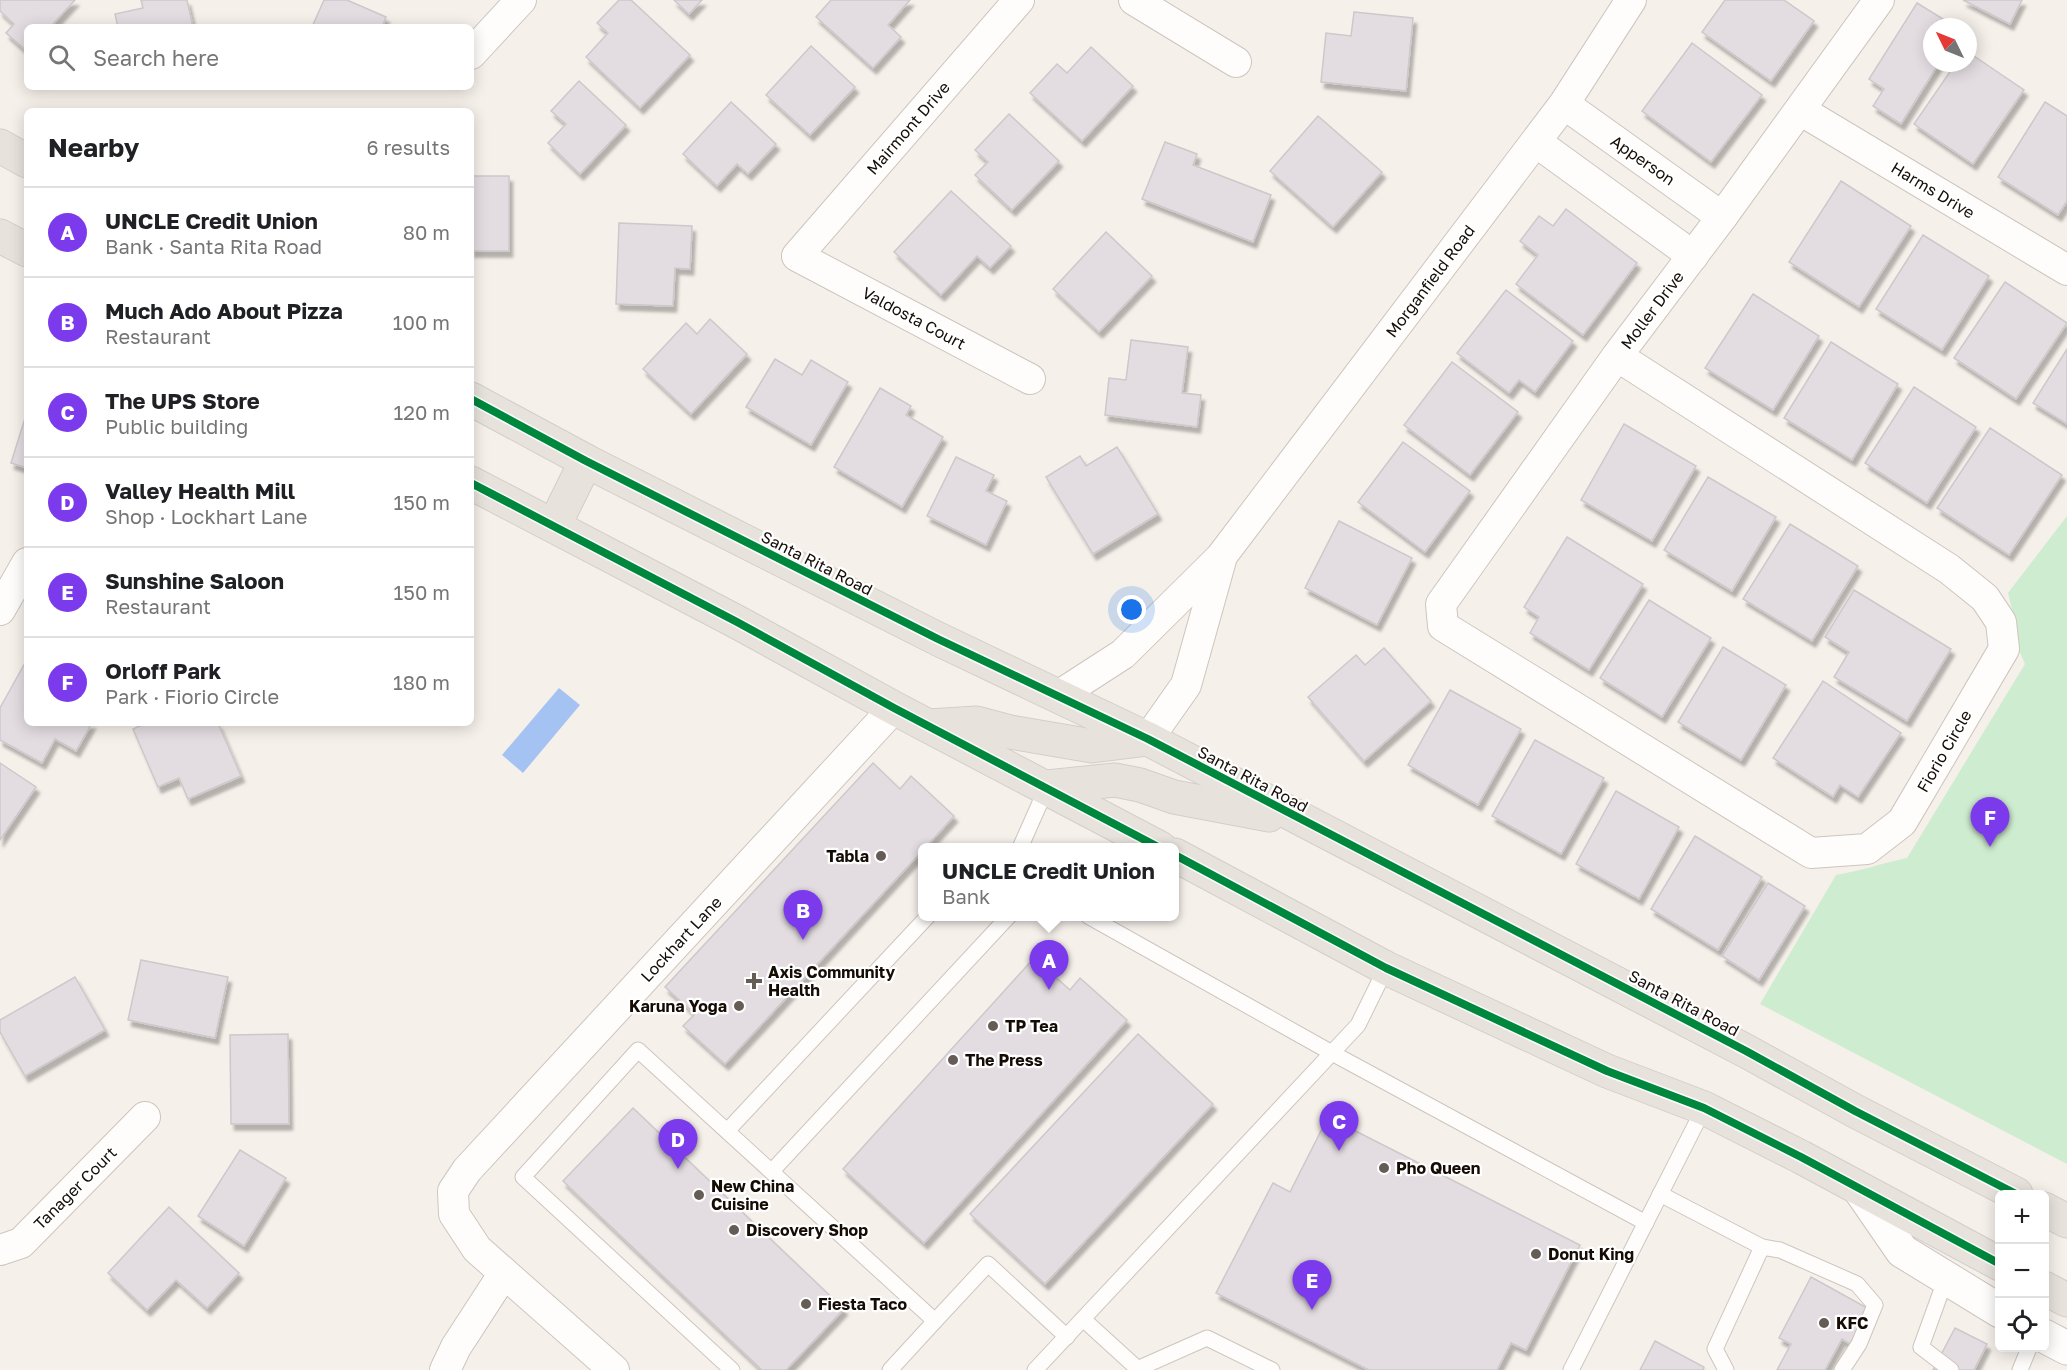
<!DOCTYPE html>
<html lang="en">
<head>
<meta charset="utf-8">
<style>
  :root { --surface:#fff; --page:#f6f6f6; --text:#202124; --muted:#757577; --line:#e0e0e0; --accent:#7c3aed }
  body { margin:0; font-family:"Golos Text",sans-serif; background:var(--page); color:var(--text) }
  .controls { position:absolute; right:18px; bottom:18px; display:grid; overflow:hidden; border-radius:9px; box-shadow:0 3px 15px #0003 }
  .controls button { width:54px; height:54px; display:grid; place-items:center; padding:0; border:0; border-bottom:2px solid var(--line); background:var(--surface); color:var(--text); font:30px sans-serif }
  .compass { position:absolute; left:1923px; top:18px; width:54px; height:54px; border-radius:50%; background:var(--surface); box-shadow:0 3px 15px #0003; rotate:313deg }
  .you { position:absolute; left:1132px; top:610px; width:21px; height:21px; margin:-15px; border:4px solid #fff; border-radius:50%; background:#1a73e8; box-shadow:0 0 0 9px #1a73e833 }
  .badge { display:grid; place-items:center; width:39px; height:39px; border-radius:50%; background:var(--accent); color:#fff; font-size:20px; font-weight:700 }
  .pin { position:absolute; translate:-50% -50px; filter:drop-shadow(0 2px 3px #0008) }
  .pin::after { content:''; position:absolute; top:32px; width:21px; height:18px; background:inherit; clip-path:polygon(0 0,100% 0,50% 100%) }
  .popup { position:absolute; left:918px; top:843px; width:261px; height:78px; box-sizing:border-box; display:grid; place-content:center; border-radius:9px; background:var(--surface); filter:drop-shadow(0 2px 4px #0005); font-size:20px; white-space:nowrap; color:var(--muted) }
  .popup b { font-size:22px; color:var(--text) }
  .popup::after { content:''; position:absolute; left:50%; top:100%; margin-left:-12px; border:12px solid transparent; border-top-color:var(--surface) }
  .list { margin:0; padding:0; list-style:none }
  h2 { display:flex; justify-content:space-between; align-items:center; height:78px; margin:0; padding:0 24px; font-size:26px }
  h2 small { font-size:20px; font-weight:400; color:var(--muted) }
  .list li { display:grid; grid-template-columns:39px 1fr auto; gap:18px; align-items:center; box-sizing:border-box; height:90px; padding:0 24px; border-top:2px solid var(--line) }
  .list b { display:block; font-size:22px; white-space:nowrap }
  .list p { margin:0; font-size:20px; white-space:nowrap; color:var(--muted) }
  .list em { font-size:20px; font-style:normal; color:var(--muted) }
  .icon { flex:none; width:33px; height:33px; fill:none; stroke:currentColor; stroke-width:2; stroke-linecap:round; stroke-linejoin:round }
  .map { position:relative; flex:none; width:2067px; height:1370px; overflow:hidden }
  .search { position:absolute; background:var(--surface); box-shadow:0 3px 15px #0003; left:24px; top:24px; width:450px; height:66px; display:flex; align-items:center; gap:15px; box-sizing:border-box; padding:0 21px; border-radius:9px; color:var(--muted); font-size:22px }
  .panel { position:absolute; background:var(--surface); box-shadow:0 3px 15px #0003; left:24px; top:108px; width:450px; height:618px; border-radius:9px }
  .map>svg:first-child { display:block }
  .green { fill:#ceeccf }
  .water { fill:#a5c3f2 }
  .building { fill:#e3dde1; stroke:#cdc8cb; stroke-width:1.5; filter:url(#shadow) }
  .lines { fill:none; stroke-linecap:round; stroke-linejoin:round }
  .lane-casing { stroke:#cdc5be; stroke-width:17 }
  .street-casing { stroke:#cdc5be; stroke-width:32 }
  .secondary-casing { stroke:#cdc5be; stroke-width:35 }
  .primary-casing { stroke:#d2cecb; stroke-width:35 }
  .lane { stroke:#fefdfc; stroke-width:15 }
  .street { stroke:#fefdfc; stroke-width:30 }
  .secondary { stroke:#fefdfc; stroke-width:33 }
  .primary { stroke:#e7e3dc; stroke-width:33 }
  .cycleway-casing { stroke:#fff; stroke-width:11 }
  .cycleway { stroke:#00873e; stroke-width:8 }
  .poi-dot { fill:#645c55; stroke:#fff; stroke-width:2 }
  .labels { text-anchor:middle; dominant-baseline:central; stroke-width:4.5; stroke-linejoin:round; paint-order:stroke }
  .street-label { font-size:16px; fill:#150c05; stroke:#fff }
  .poi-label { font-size:16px; font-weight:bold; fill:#150c05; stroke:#fff; text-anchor:start }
</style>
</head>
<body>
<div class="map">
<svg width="2067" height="1370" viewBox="0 0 2067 1370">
  <defs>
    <filter id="shadow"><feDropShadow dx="3.5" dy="6" stdDeviation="1.5" flood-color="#0004"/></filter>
  </defs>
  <rect width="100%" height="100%" fill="#f6f0ea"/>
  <!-- green -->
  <path class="green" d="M 2067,516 L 2067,1164 L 1760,1004 L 1836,875 C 1860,871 1883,863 1907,858 L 2025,664 L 2015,641 L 2015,622 L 2008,593 Z"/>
  <!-- water -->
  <path class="water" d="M 559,688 L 580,705 L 523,773 L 502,755 Z"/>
  <!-- building -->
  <g class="building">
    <path d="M 0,0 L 75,0 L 50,27 L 27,27 L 27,51 L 6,33 L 14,24 L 0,11 Z"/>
    <path d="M 141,0 L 187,0 L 193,27 L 118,27 L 115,14 L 143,8 Z"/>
    <path d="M 324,0 L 347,0 L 386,17 L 382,27 L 312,27 Z"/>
    <path d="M 619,0 L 631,0 L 690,55 L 640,108 L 586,57 L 608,33 L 597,23 Z"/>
    <path d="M 674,0 L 702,0 L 689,14 Z"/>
    <path d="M 831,0 L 910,0 L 888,25 L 901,37 L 873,68 L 816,17 Z"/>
    <path d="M 1725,0 L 1784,0 L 1814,21 L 1771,81 L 1702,32 Z"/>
    <path d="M 1963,0 L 2022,0 L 2010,24 Z"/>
    <path d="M 1917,3 L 1956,27 L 1932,27 L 1932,63 L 1939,63 L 1901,124 L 1873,106 L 1884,89 L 1869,79 Z"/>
    <path d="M 1354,12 L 1413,18 L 1406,91 L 1321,82 L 1326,33 L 1351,36 Z"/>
    <path d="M 1692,43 L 1762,95 L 1711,162 L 1642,111 Z"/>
    <path d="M 811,46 L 855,87 L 810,135 L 766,95 Z"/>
    <path d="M 1091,47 L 1133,86 L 1082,141 L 1030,93 L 1057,64 L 1067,73 Z"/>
    <path d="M 1968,52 L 2024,90 L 1973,164 L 1914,124 L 1956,63 L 1968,63 Z"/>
    <path d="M 579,81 L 626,125 L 580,174 L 548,143 L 566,124 L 551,111 Z"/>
    <path d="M 731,102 L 776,144 L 748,174 L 737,164 L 717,186 L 683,154 Z"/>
    <path d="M 2045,102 L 2067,116 L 2067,201 L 2058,215 L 1998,177 Z"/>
    <path d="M 1009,114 L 1059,161 L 1012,210 L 975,175 L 988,162 L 975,150 Z"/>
    <path d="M 1318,116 L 1382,172 L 1333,227 L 1270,171 Z"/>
    <path d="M 1165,142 L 1197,154 L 1193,165 L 1271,195 L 1253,242 L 1142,199 Z"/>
    <rect x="471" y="176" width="38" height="75"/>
    <path d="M 1841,181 L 1911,226 L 1859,307 L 1789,262 Z"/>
    <path d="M 951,191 L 1011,246 L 990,268 L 977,256 L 941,295 L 894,252 Z"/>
    <path d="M 1566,209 L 1637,263 L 1583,335 L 1516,284 L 1538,255 L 1520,241 L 1539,216 L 1553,226 Z"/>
    <path d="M 619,223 L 692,226 L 690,269 L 675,268 L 673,306 L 616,304 Z"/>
    <path d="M 1106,232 L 1152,276 L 1099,332 L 1053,289 Z"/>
    <path d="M 1923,235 L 1989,276 L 1942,350 L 1876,309 Z"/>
    <path d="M 2005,282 L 2067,323 L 2016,399 L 1954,358 Z"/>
    <path d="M 1506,290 L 1573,341 L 1535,392 L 1519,380 L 1509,393 L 1457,353 Z"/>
    <path d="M 1753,294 L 1819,336 L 1773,410 L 1705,368 Z"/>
    <path d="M 710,319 L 747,354 L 691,414 L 643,369 L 686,323 L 697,334 Z"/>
    <path d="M 1131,340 L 1188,347 L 1182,393 L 1201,395 L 1197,427 L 1105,415 L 1109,378 L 1126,380 Z"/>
    <path d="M 1831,342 L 1898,384 L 1852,460 L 1784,418 Z"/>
    <path d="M 2067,349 L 2067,424 L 2033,403 Z"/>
    <path d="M 775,359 L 802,375 L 811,360 L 848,382 L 811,445 L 746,407 Z"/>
    <path d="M 1452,362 L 1518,412 L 1470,475 L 1404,425 Z"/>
    <path d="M 1914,387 L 1976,427 L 1927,503 L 1865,463 Z"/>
    <path d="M 880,388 L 911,406 L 906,415 L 943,437 L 902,507 L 834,467 Z"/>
    <path d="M 27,412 L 27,468 L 11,463 Z"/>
    <path d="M 1624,424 L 1696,466 L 1652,541 L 1581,500 Z"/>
    <path d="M 1990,428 L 2062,475 L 2009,555 L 1937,508 Z"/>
    <path d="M 1403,442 L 1470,491 L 1425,552 L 1358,502 Z"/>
    <path d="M 1117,447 L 1158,514 L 1093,554 L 1046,477 L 1080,456 L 1086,466 Z"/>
    <path d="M 956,457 L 994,475 L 986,491 L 1007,501 L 986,545 L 927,516 Z"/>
    <path d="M 1708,477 L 1776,517 L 1732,591 L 1664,550 Z"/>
    <path d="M 1339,521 L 1412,558 L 1377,625 L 1305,588 Z"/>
    <path d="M 1790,524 L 1858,566 L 1812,641 L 1743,599 Z"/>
    <path d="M 1567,537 L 1643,584 L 1589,670 L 1530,633 L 1539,617 L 1524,607 Z"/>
    <path d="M 1854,590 L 1951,649 L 1907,721 L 1834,677 L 1849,652 L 1825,637 Z"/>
    <path d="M 1649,600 L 1711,638 L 1662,717 L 1600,678 Z"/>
    <path d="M 1723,647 L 1786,685 L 1741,760 L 1678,722 Z"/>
    <path d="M 1384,648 L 1431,701 L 1364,761 L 1308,697 L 1356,655 L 1365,665 Z"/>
    <path d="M 25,663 L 27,664 L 27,723 L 92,723 L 76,751 L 55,739 L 42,763 L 0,740 L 0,708 Z"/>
    <path d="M 1823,681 L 1901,733 L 1858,797 L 1840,785 L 1833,797 L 1773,758 Z"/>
    <path d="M 1450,690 L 1521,729 L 1478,805 L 1408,765 Z"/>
    <path d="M 146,723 L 218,723 L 241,776 L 188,799 L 179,778 L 158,787 L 133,729 Z"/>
    <path d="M 1535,740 L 1604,778 L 1561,854 L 1492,816 Z"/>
    <path d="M 0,763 L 36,787 L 0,840 Z"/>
    <path d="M 873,763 L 900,789 L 911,776 L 954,816 L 925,848 L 923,848 L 923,850 L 725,1064 L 683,1026 L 695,1014 L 665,987 Z"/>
    <path d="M 1616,791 L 1679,827 L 1639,899 L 1576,864 Z"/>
    <path d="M 1695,836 L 1762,877 L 1718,950 L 1651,909 Z"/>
    <path d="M 1768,883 L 1805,906 L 1759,980 L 1722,956 Z"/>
    <path d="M 1034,958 L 1070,990 L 1080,978 L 1127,1020 L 924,1243 L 843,1169 Z"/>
    <path d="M 141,960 L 228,977 L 215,1038 L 128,1020 Z"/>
    <path d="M 75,977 L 105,1030 L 25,1076 L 0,1032 L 0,1020 Z"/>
    <path d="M 288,1034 L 289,1124 L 231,1124 L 230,1035 Z"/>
    <path d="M 1138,1034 L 1213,1104 L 1045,1284 L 970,1214 Z"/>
    <path d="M 633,1108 L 844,1309 L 786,1370 L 762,1370 L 563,1181 Z"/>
    <path d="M 1328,1117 L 1580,1245 L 1526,1350 L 1511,1343 L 1497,1370 L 1369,1370 L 1216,1293 L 1273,1183 L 1290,1192 Z"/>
    <path d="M 240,1150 L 286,1178 L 244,1246 L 198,1216 Z"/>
    <path d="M 169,1207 L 239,1273 L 207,1308 L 176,1280 L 147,1310 L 108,1273 Z"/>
    <path d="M 1811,1277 L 1869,1309 L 1850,1344 L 1842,1339 L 1825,1370 L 1777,1370 L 1791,1344 L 1779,1338 Z"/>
    <path d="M 1955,1328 L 1987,1344 L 1974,1370 L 1933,1370 Z"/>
    <path d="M 1655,1341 L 1704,1367 L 1703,1370 L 1640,1370 Z"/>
  </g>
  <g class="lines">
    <!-- lane casing -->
    <g class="lane-casing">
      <g id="lane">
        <path d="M 1020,848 L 1047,787"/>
        <path d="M 1088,916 L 1332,1053 L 1646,1223"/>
        <path d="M 728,1130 L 928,916"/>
        <path d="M 772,1171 L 1009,916"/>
        <path d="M 1660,1194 L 1762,1247 L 1715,1349 L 1726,1370"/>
        <path d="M 1762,1247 L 1780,1250 L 1857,1284 L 1875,1305 L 1859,1344 L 1842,1370"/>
        <path d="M 1946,1278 L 1921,1347 L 1951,1370"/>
        <path d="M 1083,1319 L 1139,1370"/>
        <path d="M 1137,1369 L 1207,1338 L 1272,1370"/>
        <path d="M 732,1370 L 523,1177 L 638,1050 L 935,1321 L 988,1264 L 1067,1337"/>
        <path d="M 890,1370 L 935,1321"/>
        <path d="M 1035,1370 L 1358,1025 L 1386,968"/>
        <path d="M 1571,1370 L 1704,1108"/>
        <path d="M 2020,1370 L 2029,1348"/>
      </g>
    </g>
    <!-- street casing -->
    <g class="street-casing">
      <g id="street">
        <path d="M 1019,0 L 797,256 L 1030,379"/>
        <path d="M 1134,0 L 1236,62"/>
        <path d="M 471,54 L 521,0"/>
        <path d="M 1564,104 L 1722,217"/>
        <path d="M 1800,110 L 2067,270"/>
        <path d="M 1536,142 L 1693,256"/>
        <path d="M 1617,356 L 1949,569 L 1985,598 L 2001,622 L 2004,649 L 1902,822 L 1867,849 L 1811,853 L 1443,626 L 1441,604 L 1617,356 L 1722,217 L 1879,0"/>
        <path d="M 0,610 L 27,563"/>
        <path d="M 1058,696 L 1123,654 L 1221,557 L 1564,104 L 1631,0"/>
        <path d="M 1148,739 L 1186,685 L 1221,560"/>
        <path d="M 0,1250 L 21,1243 L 145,1117"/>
        <path d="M 445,1370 L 456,1347 L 504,1273"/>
        <path d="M 614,1370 L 477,1249 L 454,1214 L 453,1191 L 467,1170 L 894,708"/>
      </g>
    </g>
    <!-- secondary casing -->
    <g class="secondary-casing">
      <g id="secondary">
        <path d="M 1860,1190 L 1902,1251 L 2000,1311"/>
        <path d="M 2044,1336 L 2067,1348"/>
      </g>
    </g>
    <!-- primary casing -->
    <g class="primary-casing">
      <g id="primary">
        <path d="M 0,146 L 27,161"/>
        <path d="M 0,236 L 27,250"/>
        <path d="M 471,399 L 586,461 L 938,639 L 1148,739 L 1746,1051 L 1855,1111 L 2016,1194"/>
        <path d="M 471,483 L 737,622 L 894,708 L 1160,848"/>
        <path d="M 554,526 L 586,461"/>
        <path d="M 929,726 L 976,723 L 1010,732 L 1092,746 L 1148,739"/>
        <path d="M 1047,787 L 1115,780 L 1140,785 L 1174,797 L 1269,815"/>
        <path d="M 1175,855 L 1386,968 L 1607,1071 L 1704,1108 L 1801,1157 L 2000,1264"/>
        <path d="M 2044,1209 L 2067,1221"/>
        <path d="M 2044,1288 L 2067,1300"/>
      </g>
    </g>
    <!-- lane -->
    <use href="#lane" class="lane"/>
    <!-- street -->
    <use href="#street" class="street"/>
    <!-- secondary -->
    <use href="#secondary" class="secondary"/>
    <!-- primary -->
    <use href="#primary" class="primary"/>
    <!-- cycleway casing -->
    <g class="cycleway-casing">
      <g id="cycleway">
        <path d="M 471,399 L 586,461 L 938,639 L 1148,739 L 1746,1051 L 1855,1111 L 2016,1194"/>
        <path d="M 471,483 L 737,622 L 894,708 L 1160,848"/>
        <path d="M 1175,855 L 1386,968 L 1607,1071 L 1704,1108 L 1801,1157 L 2000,1264"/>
      </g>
    </g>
    <!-- cycleway -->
    <use href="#cycleway" class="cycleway"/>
  </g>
  <!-- markers -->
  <g class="poi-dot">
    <circle cx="881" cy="856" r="6"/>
    <path d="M751 972h6v6h6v6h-6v6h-6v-6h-6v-6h6z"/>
    <circle cx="739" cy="1006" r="6"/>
    <circle cx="993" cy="1026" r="6"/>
    <circle cx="953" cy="1060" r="6"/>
    <circle cx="1384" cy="1168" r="6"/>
    <circle cx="699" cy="1195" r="6"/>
    <circle cx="734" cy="1230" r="6"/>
    <circle cx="1536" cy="1254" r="6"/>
    <circle cx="806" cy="1304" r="6"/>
    <circle cx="1824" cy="1323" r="6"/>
  </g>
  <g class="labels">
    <!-- street labels -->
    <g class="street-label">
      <text transform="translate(908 128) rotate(-49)">Mairmont Drive</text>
      <text transform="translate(1643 160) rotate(35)">Apperson</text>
      <text transform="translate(1933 190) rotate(31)">Harms Drive</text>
      <text transform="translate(1430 281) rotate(-53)">Morganfield Road</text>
      <text transform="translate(1652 310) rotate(-53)">Moller Drive</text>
      <text transform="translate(914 318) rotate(28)">Valdosta Court</text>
      <text transform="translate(817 563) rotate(27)">Santa Rita Road</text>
      <text transform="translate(1944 751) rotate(-60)">Fiorio Circle</text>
      <text transform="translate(1253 779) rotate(28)">Santa Rita Road</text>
      <text transform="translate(681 939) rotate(-47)">Lockhart Lane</text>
      <text transform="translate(1684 1003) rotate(28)">Santa Rita Road</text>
      <text transform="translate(75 1188) rotate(-45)">Tanager Court</text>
    </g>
    <!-- poi labels -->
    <g class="poi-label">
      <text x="869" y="856" text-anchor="end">Tabla</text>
      <text x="768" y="972">Axis Community<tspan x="768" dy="18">Health</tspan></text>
      <text x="727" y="1006" text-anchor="end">Karuna Yoga</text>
      <text x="1005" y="1026">TP Tea</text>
      <text x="965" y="1060">The Press</text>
      <text x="1396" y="1168">Pho Queen</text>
      <text x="711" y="1186">New China<tspan x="711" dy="18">Cuisine</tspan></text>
      <text x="746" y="1230">Discovery Shop</text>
      <text x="1548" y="1254">Donut King</text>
      <text x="818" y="1304">Fiesta Taco</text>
      <text x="1836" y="1323">KFC</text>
    </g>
  </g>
</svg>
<div class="controls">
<button>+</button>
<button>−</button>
<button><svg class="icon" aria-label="locate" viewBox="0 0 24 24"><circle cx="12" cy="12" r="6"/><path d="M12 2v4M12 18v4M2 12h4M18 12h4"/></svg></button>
</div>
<svg class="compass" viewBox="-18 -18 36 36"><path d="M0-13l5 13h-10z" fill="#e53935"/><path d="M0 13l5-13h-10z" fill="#757577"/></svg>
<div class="you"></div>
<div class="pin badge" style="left:1049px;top:990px">A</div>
<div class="popup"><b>UNCLE Credit Union</b>Bank</div>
<div class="pin badge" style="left:803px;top:940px">B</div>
<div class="pin badge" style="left:1339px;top:1151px">C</div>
<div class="pin badge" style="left:678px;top:1169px">D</div>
<div class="pin badge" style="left:1312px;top:1310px">E</div>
<div class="pin badge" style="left:1990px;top:847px">F</div>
<div class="search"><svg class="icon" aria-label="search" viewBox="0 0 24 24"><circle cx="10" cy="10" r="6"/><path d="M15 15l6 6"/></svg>Search here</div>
<section class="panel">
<h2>Nearby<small>6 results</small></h2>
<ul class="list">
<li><span class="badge">A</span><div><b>UNCLE Credit Union</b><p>Bank · Santa Rita Road</p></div><em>80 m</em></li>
<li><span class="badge">B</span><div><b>Much Ado About Pizza</b><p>Restaurant</p></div><em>100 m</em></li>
<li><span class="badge">C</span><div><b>The UPS Store</b><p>Public building</p></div><em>120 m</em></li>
<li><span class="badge">D</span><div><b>Valley Health Mill</b><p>Shop · Lockhart Lane</p></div><em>150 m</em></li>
<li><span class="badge">E</span><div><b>Sunshine Saloon</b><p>Restaurant</p></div><em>150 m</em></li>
<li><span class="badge">F</span><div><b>Orloff Park</b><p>Park · Fiorio Circle</p></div><em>180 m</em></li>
</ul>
</section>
</div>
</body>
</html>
